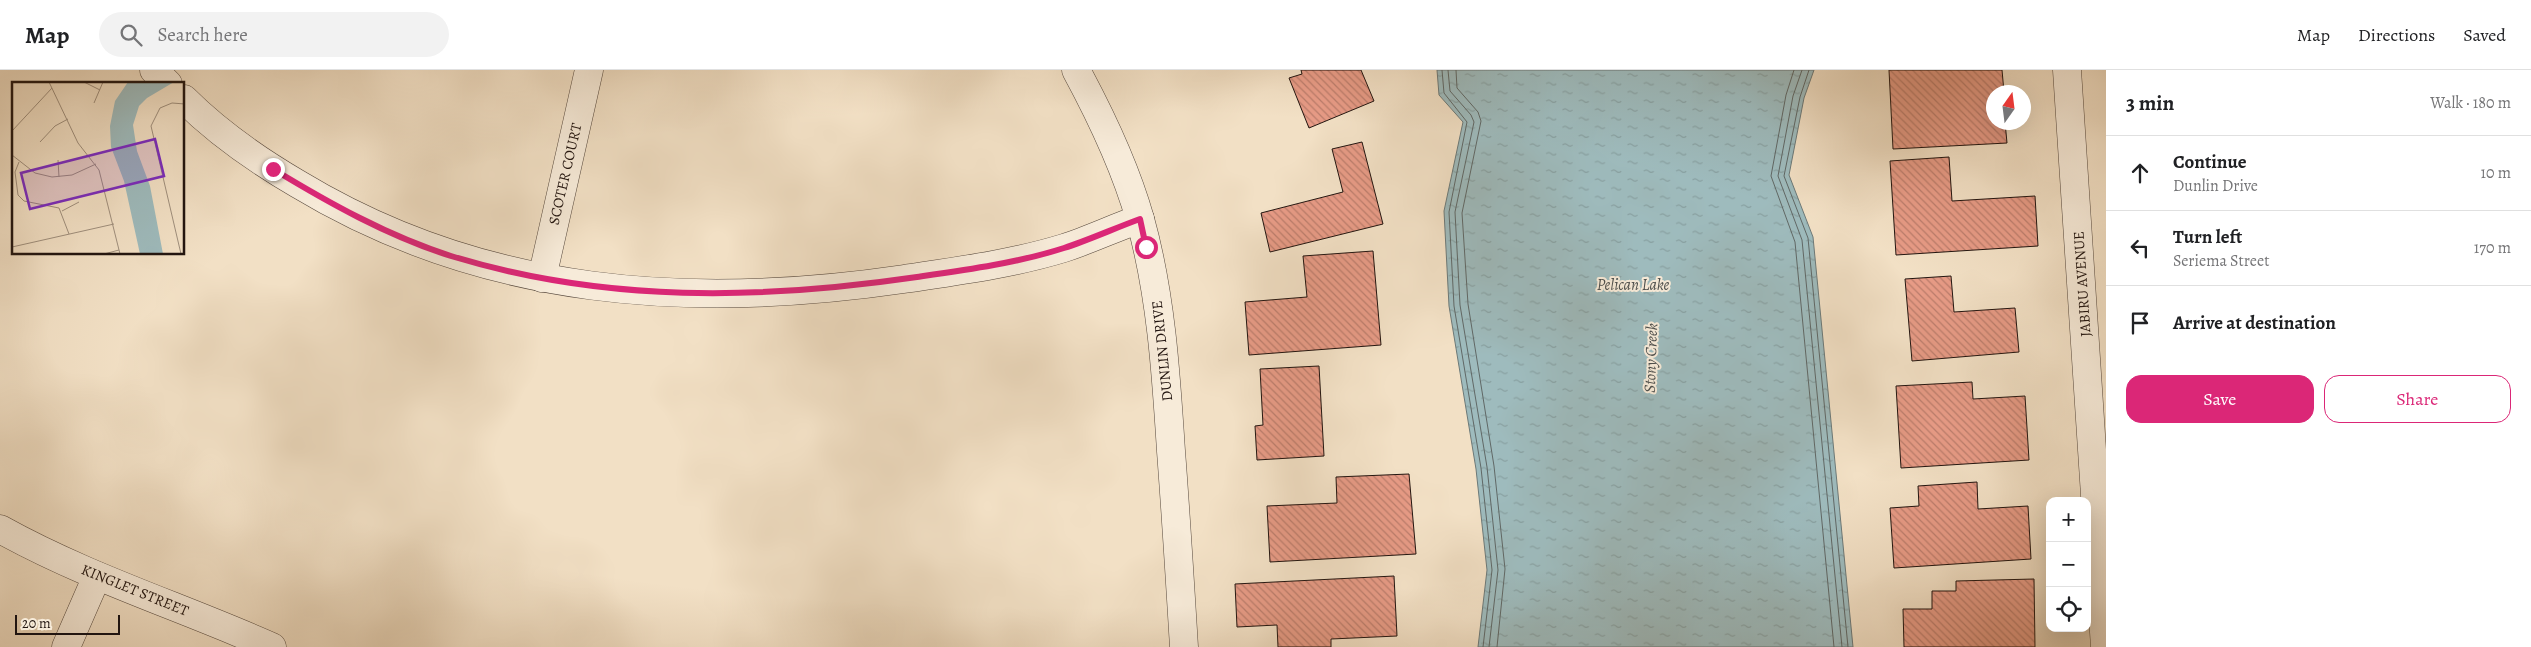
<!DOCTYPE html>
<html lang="en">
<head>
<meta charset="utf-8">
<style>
  :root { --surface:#fff; --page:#f2f2f2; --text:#202124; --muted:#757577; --line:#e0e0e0; --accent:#db2777 }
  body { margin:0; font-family:Alegreya,serif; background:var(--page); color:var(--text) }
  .controls { position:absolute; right:15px; bottom:15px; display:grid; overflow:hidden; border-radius:10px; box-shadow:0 5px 20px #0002 }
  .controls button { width:45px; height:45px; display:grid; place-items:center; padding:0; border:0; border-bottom:1px solid var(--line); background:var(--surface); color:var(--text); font:25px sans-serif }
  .compass { position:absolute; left:1986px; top:15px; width:45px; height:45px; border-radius:50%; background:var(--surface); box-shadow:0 5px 20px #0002; rotate:14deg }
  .scale { position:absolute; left:15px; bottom:12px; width:105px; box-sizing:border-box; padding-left:5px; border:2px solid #221510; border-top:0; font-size:14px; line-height:18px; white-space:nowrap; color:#221510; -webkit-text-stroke:4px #f7ebd9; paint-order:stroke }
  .stop { position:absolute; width:15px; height:15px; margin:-11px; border:4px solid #db2777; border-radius:50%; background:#fff }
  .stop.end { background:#db2777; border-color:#fff; box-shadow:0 1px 5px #0008 }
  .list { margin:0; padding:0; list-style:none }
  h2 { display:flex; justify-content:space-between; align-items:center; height:65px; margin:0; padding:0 20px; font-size:21px }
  h2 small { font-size:16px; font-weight:400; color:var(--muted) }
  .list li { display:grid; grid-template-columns:32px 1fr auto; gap:15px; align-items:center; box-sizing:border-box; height:75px; padding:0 20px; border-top:1px solid var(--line) }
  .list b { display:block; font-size:19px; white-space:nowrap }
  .list p { margin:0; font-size:16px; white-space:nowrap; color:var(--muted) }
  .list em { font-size:16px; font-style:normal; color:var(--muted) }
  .actions { display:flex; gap:10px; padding:15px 20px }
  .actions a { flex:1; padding:11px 0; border:1px solid var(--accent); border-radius:15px; text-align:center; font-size:18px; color:var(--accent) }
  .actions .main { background:var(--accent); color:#fff }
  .icon { flex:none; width:28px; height:28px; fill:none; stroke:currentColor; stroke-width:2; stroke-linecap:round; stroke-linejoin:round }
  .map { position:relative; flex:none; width:2106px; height:577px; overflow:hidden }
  header { display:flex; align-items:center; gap:30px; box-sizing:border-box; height:70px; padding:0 25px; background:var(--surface); border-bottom:1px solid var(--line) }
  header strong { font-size:24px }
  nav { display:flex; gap:28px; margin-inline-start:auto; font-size:18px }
  .search { width:350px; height:45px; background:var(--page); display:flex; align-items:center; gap:12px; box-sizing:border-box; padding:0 18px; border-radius:28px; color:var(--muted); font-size:19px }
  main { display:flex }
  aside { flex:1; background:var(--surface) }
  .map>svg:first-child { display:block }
  .water { fill:url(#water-ripples); stroke:#6c7978 }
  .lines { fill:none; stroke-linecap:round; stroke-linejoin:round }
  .shore { stroke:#606866; stroke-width:1 }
  .building { fill:url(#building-back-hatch); stroke:#221510 }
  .minor-casing { stroke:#56483d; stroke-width:29 }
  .tertiary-casing { stroke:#56483d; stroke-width:29 }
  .minor { stroke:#f7ebd9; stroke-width:28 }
  .tertiary { stroke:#f7ebd9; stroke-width:28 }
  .route { stroke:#db2777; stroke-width:6 }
  .labels { text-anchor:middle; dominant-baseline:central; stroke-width:4; stroke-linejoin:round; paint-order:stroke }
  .street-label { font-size:15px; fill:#221510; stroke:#f7ebd9 }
  .water-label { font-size:16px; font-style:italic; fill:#4d4f4d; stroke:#f7ebd9 }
  .inset-road { fill:none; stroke:#9f8f7d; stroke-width:1 }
  .view { fill:#7b2cbf; fill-opacity:0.15; stroke:#7b2cbf; stroke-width:2.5 }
  .inset-edge { fill:none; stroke:#221510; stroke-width:2.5 }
</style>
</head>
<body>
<header>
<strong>Map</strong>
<div class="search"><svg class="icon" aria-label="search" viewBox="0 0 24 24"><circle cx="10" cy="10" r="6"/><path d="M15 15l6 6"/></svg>Search here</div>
<nav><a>Map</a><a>Directions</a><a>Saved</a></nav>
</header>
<main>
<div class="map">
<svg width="2106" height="577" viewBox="0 0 2106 577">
  <defs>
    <pattern id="water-ripples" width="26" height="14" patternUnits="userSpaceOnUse" patternTransform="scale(1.25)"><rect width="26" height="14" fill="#9ebbbd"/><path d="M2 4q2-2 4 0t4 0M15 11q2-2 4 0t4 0" fill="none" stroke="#88a0a1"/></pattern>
    <pattern id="building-back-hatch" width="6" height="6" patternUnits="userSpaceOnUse" patternTransform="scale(1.25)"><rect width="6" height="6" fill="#e79b86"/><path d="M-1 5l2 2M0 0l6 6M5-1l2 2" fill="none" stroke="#bb7d6c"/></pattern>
  </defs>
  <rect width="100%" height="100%" fill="#f2e0c5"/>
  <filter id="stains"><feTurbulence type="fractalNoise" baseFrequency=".004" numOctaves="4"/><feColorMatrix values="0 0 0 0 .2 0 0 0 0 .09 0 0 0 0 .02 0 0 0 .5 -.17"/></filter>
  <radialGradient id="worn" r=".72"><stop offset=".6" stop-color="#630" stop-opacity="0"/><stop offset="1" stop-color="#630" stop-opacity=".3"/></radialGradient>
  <!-- water -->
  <path class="water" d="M 1437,0 L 1814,0 L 1804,28 L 1789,105 L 1813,167 L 1853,577 L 1478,577 L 1487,500 L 1476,399 L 1449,236 L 1444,141 L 1463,52 L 1439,25 Z"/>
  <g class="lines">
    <!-- shore -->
    <g class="shore">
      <path d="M 1442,0 L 1444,23 L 1467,52 L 1449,142 L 1454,236 L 1481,398 L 1492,500 L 1483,577"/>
      <path d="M 1448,0 L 1450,21 L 1471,45 L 1474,52 L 1455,142 L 1460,235 L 1487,397 L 1498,500 L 1489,577"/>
      <path d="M 1456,0 L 1457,18 L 1478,42 L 1481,51 L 1462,143 L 1468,234 L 1494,396 L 1505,499 L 1497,577"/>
      <path d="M 1794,0 L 1786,25 L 1771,106 L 1795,172 L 1834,577"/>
      <path d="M 1802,0 L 1793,26 L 1778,106 L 1802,170 L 1842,577"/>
      <path d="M 1809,0 L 1800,27 L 1784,106 L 1808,168 L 1848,577"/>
    </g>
  </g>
  <!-- building -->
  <g class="building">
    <path d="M 1301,0 L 1361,0 L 1374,31 L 1309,58 L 1289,8 L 1302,4 Z"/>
    <path d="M 1889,0 L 2002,0 L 2004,22 L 1994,22 L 1994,52 L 2005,52 L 2007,73 L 1893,79 Z"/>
    <path d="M 1362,72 L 1383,154 L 1270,182 L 1261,143 L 1343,122 L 1332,79 Z"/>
    <path d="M 1949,87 L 1952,131 L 2035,126 L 2038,176 L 1896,185 L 1890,91 Z"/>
    <path d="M 1373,181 L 1381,275 L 1249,285 L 1245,232 L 1307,227 L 1303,186 Z"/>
    <path d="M 1951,206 L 1954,242 L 2015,238 L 2019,282 L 1912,291 L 1905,209 Z"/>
    <path d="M 1319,296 L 1324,386 L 1257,390 L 1255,356 L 1263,355 L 1260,299 Z"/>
    <path d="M 1972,312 L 1973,329 L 2025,326 L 2029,390 L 1901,398 L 1896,316 Z"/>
    <path d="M 1409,404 L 1416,484 L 1270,492 L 1267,436 L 1337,433 L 1336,407 Z"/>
    <path d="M 1977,412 L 1978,439 L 2028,436 L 2031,489 L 1894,498 L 1890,438 L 1919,436 L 1918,416 Z"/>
    <path d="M 1394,506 L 1397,566 L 1331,569 L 1331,577 L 1278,577 L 1277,555 L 1237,557 L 1235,514 Z"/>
    <path d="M 2034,509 L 2035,577 L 1904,577 L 1903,539 L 1932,539 L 1932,521 L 1956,521 L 1956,511 Z"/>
  </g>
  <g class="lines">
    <!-- minor casing -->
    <g class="minor-casing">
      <g id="minor">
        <path d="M 154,0 L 168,14"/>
        <path d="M 2067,0 L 2105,577"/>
        <path d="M 184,29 C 218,63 257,90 298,114 C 485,227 692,240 904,209 C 957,201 1012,194 1064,178 C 1089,170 1114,158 1140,149"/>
        <path d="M 542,208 L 589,0"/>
        <path d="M 0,459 C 86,507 182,537 272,577"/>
        <path d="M 66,577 L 97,506"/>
      </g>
    </g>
    <!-- tertiary casing -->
    <g class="tertiary-casing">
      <path id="tertiary" d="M 1076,0 C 1102,48 1125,96 1140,149 C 1161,224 1166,303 1171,381 C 1176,446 1180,512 1184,577"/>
    </g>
    <!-- minor -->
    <use href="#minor" class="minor"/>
    <!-- tertiary -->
    <use href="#tertiary" class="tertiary"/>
  </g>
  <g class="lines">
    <!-- route -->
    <path class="route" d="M 273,99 C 329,133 388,166 451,186 C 605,233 760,230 917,207 C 966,200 1017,193 1064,178 C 1089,170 1115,158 1140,149 L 1146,177"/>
  </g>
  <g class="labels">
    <!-- street labels -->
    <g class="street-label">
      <text transform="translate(565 104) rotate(-77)">SCOTER COURT</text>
      <text transform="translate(2082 214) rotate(-94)">JABIRU AVENUE</text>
      <text transform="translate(1162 281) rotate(-96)">DUNLIN DRIVE</text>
      <text transform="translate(135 520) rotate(22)">KINGLET STREET</text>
    </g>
    <!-- water labels -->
    <g class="water-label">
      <text x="1633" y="215">Pelican Lake</text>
      <text transform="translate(1651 288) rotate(-88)">Stony Creek</text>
    </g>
  </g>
  <!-- overview -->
  <g transform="translate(12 12)">
    <rect width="172" height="172" fill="#f2e0c5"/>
    <path d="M 116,0 L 162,0 L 135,16 L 127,24 L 121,43 L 125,69 L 138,104 L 151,172 L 128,172 L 112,99 L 99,65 L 98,44 L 103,19 Z" fill="#9ebbbd"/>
    <path class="inset-road" d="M 37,0 L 66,61 L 87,88 L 108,172M 72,0 L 88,8M 82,21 L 91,0M 0,49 L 40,6M 28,60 L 43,44 L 56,37M 0,73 L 23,91 L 40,95 L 60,93 L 84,82M 46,78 L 47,95M 7,80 L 3,90 L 6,113 L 12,119 L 47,126 L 57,152M 50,129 L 67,120M 0,165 L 102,142M 92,172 L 107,168M 169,172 L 139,44 L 148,26 L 160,21 L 173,22"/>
    <path class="view" d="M 143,57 L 152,94 L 18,127 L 9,91 Z"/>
    <rect width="172" height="172" class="inset-edge"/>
  </g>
  <rect width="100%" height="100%" filter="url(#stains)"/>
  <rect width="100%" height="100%" fill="url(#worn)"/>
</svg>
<div class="controls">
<button>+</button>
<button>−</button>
<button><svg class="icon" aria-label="locate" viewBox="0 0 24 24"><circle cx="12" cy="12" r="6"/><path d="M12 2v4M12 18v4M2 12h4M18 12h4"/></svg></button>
</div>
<svg class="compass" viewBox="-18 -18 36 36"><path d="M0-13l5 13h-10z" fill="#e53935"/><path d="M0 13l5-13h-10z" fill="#757577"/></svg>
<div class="scale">20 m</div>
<div class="stop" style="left:1146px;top:177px"></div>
<div class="stop end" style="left:273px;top:99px"></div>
</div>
<aside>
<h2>3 min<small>Walk · 180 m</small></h2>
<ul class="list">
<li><svg class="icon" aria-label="ahead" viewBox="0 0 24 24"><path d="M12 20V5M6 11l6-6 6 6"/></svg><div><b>Continue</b><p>Dunlin Drive</p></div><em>10 m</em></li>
<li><svg class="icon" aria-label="left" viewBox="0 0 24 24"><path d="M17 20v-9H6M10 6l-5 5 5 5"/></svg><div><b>Turn left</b><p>Seriema Street</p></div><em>170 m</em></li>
<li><svg class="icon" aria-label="arrive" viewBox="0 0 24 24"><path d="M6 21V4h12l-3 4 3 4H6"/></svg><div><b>Arrive at destination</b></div></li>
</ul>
<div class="actions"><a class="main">Save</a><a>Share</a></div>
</aside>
</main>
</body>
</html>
